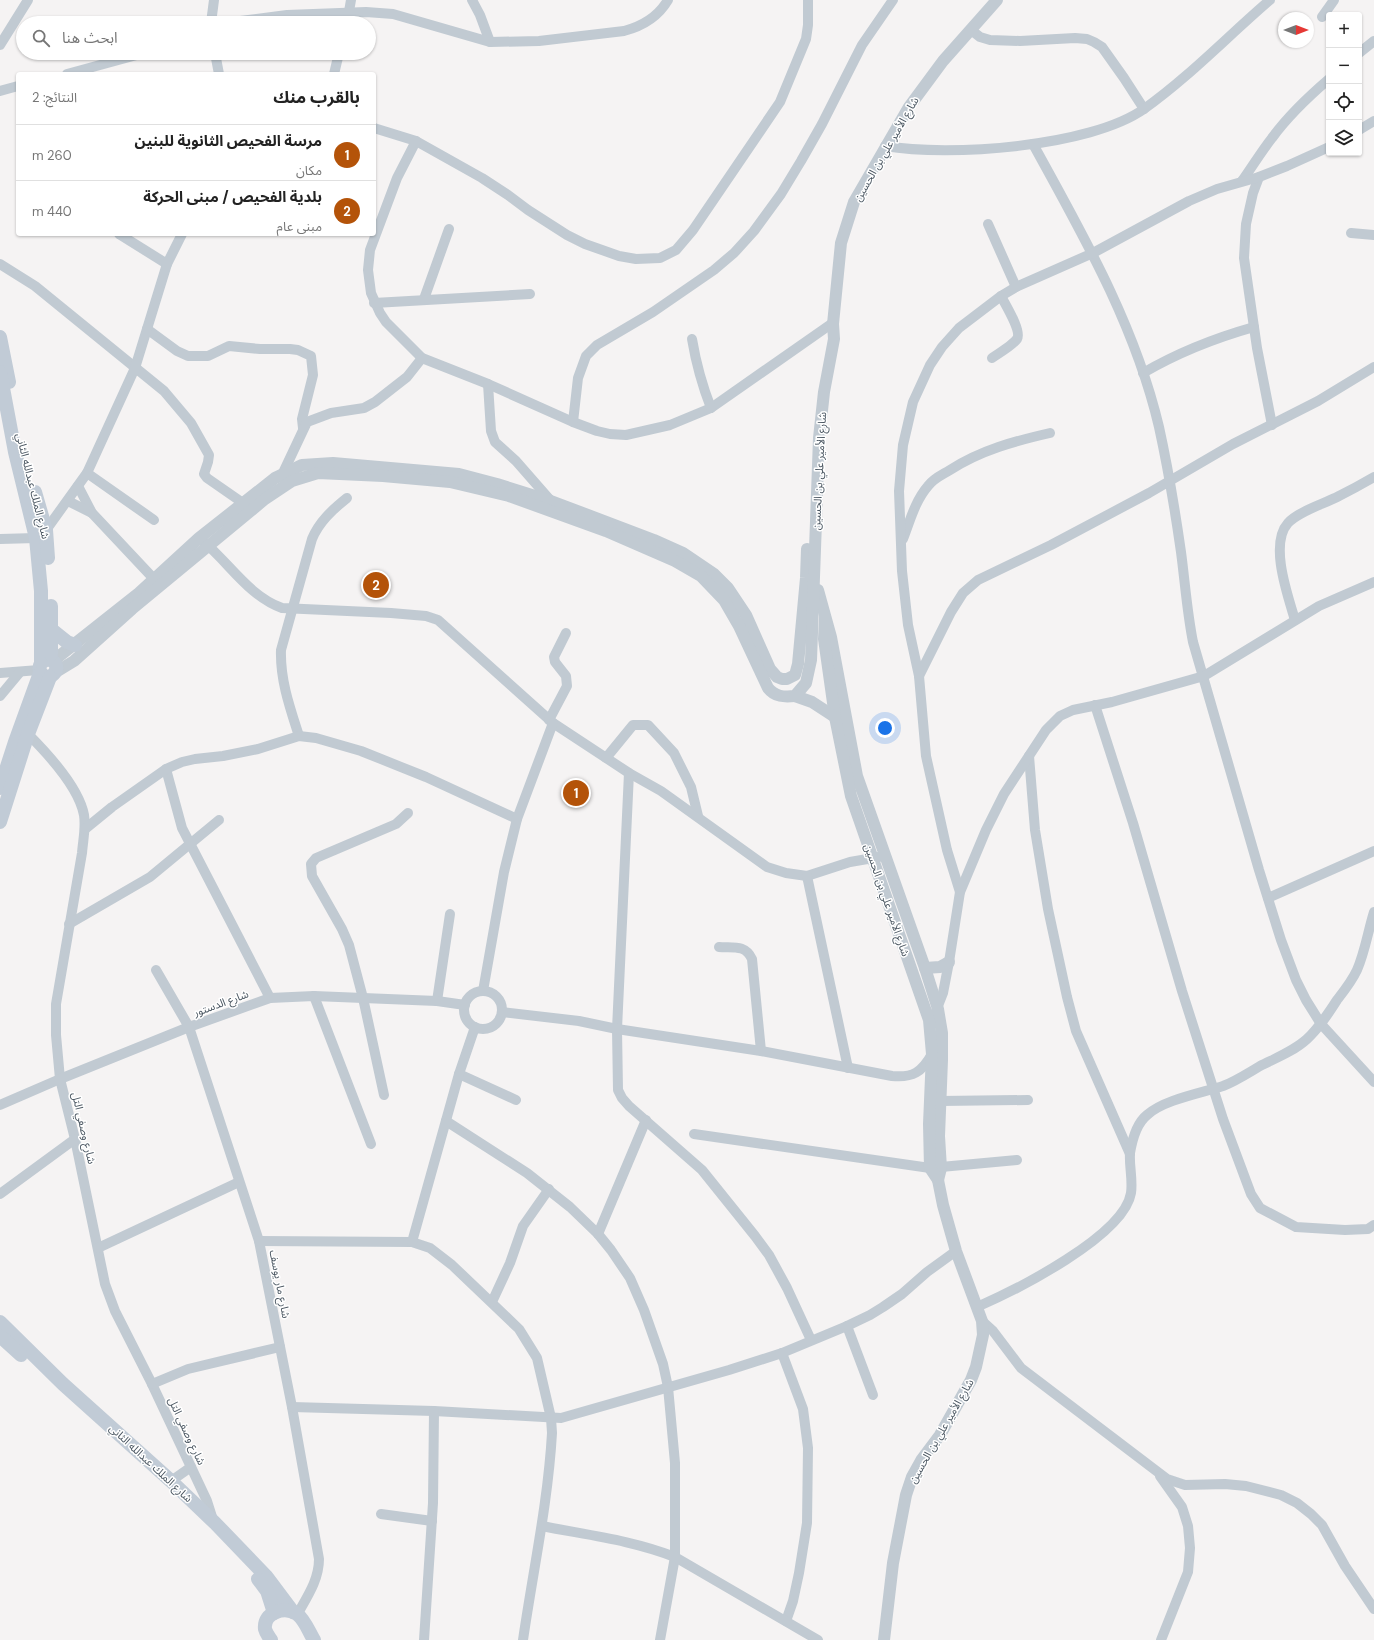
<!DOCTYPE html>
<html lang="ar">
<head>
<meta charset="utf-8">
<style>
  :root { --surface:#fff; --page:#f2f2f2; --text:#222; --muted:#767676; --line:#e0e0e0; --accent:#b45309 }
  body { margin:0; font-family:"DM Sans","Noto Sans Arabic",sans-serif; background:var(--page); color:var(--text); direction:rtl }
  .controls { position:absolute; right:12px; top:12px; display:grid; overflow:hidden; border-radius:4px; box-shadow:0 1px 3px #0004 }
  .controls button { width:36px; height:36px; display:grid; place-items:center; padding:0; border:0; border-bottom:1px solid var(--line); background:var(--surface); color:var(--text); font:20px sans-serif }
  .compass { position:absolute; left:1278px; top:12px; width:36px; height:36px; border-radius:50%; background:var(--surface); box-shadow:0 1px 3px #0004; rotate:90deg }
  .you { position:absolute; left:885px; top:728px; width:14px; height:14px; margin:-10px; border:3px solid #fff; border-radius:50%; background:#1a73e8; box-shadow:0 0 0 6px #1a73e833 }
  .badge { display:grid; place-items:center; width:26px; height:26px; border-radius:50%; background:var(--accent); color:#fff; font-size:13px; font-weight:700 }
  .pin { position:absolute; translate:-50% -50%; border:2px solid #fff; box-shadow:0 1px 4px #0006 }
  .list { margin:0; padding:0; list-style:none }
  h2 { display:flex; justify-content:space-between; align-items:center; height:52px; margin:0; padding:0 16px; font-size:17px }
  h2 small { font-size:13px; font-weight:400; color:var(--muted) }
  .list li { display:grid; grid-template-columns:26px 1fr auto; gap:12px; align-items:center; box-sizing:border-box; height:56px; padding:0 16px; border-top:1px solid var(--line) }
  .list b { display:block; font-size:15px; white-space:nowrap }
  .list p { margin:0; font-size:13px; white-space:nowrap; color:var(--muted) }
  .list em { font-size:13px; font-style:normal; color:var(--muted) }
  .icon { flex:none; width:22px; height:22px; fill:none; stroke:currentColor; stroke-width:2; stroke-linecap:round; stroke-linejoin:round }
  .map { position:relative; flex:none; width:1374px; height:1640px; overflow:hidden; direction:ltr }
  .search { position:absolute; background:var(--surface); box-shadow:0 1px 3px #0004; left:16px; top:16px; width:360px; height:44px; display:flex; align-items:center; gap:10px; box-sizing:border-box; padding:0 14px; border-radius:22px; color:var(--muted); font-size:15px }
  .panel { position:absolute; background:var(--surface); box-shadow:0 1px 3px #0004; left:16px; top:72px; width:360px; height:164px; border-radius:4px; direction:rtl }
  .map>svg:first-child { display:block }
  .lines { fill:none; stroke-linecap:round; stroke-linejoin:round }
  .minor { stroke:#c1cad2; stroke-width:10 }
  .tertiary { stroke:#c1cad2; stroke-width:12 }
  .secondary { stroke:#c1cbd6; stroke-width:14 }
  .labels { text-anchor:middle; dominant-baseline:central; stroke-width:3; stroke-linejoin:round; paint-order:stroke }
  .street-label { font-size:11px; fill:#4a5661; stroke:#fff }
</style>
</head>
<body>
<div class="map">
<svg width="1374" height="1640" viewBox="0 0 1374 1640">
  <rect width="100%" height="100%" fill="#f5f3f3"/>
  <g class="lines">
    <!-- minor -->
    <g class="minor">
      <path d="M 472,0 L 480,15 L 490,42"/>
      <path d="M 1322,17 L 1334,0"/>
      <path d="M 211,23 L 214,0"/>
      <path d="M 224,23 L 287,15 L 366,12 L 393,14 L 490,42 L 539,41 L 624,31 C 643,26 658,17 668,0"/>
      <path d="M 347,23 L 351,0"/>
      <path d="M 971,30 L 980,37 L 990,40 L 1020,41 L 1075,38 L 1087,39 L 1094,42 L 1102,47 L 1124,78 L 1144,109"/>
      <path d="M 0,45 L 28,0"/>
      <path d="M 215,53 L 219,74"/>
      <path d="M 1359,53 L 1374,41"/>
      <path d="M 67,74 L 144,53"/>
      <path d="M 334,74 L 339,53"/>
      <path d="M 0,91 L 18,86"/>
      <path d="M 374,128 L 416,141 L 482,178 L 508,195 L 528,210 L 567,235 L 585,244 L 619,256 L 636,259 L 660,258 L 676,250 L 693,230 L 780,102 L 806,39 L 808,25 L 808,0"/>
      <path d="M 1359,130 L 1374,121"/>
      <path d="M 416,141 L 397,178 L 370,250 L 368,270 L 371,293 L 380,313 L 386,322 L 422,358 L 488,384 L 573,422 L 597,431 L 610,434 L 626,435 L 670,425 L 711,408 L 834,322"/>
      <path d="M 1033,144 C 1083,235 1135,325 1159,427 C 1168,468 1175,510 1181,552 C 1185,582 1187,612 1193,642 L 1259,870 L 1281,940 L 1296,980 L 1306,1000 L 1321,1024 L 1374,1082"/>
      <path d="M 885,146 C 949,157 1090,147 1144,109 C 1189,77 1228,36 1270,0"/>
      <path d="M 1259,177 L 1253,193 L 1246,224 L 1244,258 L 1257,348 L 1272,425"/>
      <path d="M 1242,181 C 1252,167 1261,152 1272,138 C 1288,116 1308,97 1329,79"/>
      <path d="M 988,224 L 1016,287"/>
      <path d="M 1351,233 L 1374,235"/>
      <path d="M 119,234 L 167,264"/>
      <path d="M 0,264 L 35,286 L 164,391 L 191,423 L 209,455 L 208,462 L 204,474 L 207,478 L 243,503"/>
      <path d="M 424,299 L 449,229"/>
      <path d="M 374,303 L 530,294"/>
      <path d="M 147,329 L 177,351 L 188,356 L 208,356 L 229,346 L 260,349 L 290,349 L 298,350 L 311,356 L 313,375 L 302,419 L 303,428"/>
      <path d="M 692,339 C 696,363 702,385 711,408"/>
      <path d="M 992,358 C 999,353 1012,346 1017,339 C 1022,331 1005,304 1001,296"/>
      <path d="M 1143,373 C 1179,352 1215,338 1254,327"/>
      <path d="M 488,384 L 491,431 L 495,442 L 516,461 L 551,501"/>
      <path d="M 573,422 L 578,378 L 586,356 L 597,345 L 653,312 L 714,270 L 734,253 L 754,231 L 781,194 L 801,161 L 822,124 L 862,45 L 893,0"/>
      <path d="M 87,473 L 154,520"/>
      <path d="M 282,475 L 307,422 L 331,413 L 364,408 L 375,402 L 407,377 L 422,358"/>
      <path d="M 78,486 L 92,513 L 154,579"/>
      <path d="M 68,501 L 92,513"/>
      <path d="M 46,530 L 87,473 L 135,368 L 167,264 L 182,234"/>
      <path d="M 0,539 L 36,538"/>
      <path d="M 903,539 C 910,521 915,501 928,486 C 934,478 942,475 950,470 C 981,450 1015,441 1050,433"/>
      <path d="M 204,542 C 230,564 249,596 282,608 L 391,613 L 426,616 L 438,620 L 553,723 L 629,773 L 661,791 L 767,867 L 786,873 L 807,876 L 850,862 L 879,857"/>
      <path d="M 1295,620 C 1288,596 1269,544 1288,523 C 1299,511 1324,504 1339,496 C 1351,490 1362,484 1374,477"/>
      <path d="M 0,673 L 39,670"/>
      <path d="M 919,676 L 951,612 L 963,593 L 978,580 L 1051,545 L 1149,493 L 1233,444 L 1318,401 L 1374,367"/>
      <path d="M 0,696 L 20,672"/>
      <path d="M 1095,705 L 1133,823 L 1182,991 L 1223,1119 L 1251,1194 L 1260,1208 L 1296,1227 L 1345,1230 L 1368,1229 L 1374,1225"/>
      <path d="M 549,720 L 567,686 L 566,676 L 555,662 L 554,657 L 566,633"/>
      <path d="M 28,734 C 47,753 79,788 84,815 C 86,828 83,840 82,853 L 56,1004 L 56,1035 L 60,1079 L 75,1139 L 105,1284 L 115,1311 L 152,1384 L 207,1501 L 213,1520"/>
      <path d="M 299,736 C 290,708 280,680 281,650 L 312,539 C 319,522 332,510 347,498"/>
      <path d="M 1029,756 L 1035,830 L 1048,909 L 1067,997 L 1076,1031 L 1130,1154"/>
      <path d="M 606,758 L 633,725 L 648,725 L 674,753 L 691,787 L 698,816"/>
      <path d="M 166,769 L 182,828 L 270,998"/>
      <path d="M 629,773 L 617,1029 L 618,1090 L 622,1098 L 629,1106 L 702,1170 L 755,1236 L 769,1255 L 787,1288 L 811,1340"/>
      <path d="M 85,829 L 112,807 L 166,769 L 182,762 L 195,759 L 223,756 L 258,749 L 299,736 L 316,738 L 361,751 L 426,777 L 517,819"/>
      <path d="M 807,876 L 848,1068"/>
      <path d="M 960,892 L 947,850 L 926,756 L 919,676 L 908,625 L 902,571 L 899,491 L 903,445 L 913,402 L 930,365 L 942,347 L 959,328 L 1001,296 L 1016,287 L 1093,253 L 1189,201 L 1217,189 L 1259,177 L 1287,166 L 1329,147"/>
      <path d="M 1268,898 L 1374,851"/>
      <path d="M 69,924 L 150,877 L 219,820"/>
      <path d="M 719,947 C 733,948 745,944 752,959 L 761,1051"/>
      <path d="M 156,970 L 189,1027 L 259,1241 L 292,1407 L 319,1559 C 319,1580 307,1597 297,1615"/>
      <path d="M 483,991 L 504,872 L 517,819 L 553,723"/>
      <circle cx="483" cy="1010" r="19"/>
      <path d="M 314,996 L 371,1144"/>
      <path d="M 437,1001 L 450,914"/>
      <path d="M 936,1011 L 943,993 L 949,962 L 960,892 L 986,830 L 1004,794 L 1046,730 L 1060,716 L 1073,710 L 1112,702 L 1204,676 L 1319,606 L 1374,582"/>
      <path d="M 502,1012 L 579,1021 L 617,1029 L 761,1051 L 892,1076 C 913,1078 922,1072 932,1054"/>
      <path d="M 459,1074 L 516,1100"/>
      <path d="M 384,1095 L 363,998 L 349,945 L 342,929 L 312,876 L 311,864 L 316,858 L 396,824 L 408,813"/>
      <path d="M 940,1101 L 1028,1100"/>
      <path d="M 0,1105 L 60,1079 L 189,1027 L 270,998 L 314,996 L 437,1001 L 465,1005"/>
      <path d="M 446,1121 L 527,1173 L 570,1207 L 598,1234 L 611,1250 L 630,1278 L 644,1310 L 663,1364 L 668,1387 L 675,1463 L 675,1557 L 660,1640"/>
      <path d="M 694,1134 L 930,1168 L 1017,1160"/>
      <path d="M 0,1194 L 75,1139"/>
      <path d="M 598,1234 L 646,1120"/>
      <path d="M 259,1241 L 412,1242 L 430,1248 L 452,1265 L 519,1329 L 537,1358 L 551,1418 L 552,1433 C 548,1503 533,1571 523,1640"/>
      <path d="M 412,1242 L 459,1074 L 475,1027"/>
      <path d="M 98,1248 L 239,1182"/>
      <path d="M 492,1302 L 510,1263 L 523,1226 L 549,1189"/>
      <path d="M 977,1307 C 1016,1290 1124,1236 1131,1193 C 1133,1179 1129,1166 1130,1153 C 1132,1141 1137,1123 1147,1115 C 1163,1100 1201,1093 1223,1086 C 1236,1081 1248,1073 1260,1066 C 1276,1058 1294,1051 1307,1039 C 1319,1028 1328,1014 1337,1000 C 1344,991 1352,981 1357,970 C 1365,952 1368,931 1374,912"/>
      <path d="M 982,1321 L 993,1331 L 1021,1368 L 1167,1479 L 1185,1485 L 1225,1484 L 1246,1486 L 1281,1495 L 1297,1503 L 1311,1514 L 1322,1525 L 1345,1566 L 1374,1609"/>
      <path d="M 847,1326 L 873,1395"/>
      <path d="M 782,1353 L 803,1409 L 808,1448 L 807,1523 L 799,1573 L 793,1601 L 786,1621"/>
      <path d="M 152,1384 L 188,1369 L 280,1347"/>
      <path d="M 292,1407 L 434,1411 L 561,1418 L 729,1370 L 782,1353 L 847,1326 L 870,1315 L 883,1307 L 902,1294 L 927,1272 L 956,1251"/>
      <path d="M 1160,1476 L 1182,1507 L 1188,1526 L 1190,1548 L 1188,1572 L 1161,1640"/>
      <path d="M 171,1481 L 191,1467"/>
      <path d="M 381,1514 L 432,1521"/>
      <path d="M 542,1526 C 587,1535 632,1540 675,1557 L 818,1640"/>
      <path d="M 424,1640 L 433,1503 L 434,1411"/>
    </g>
    <!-- tertiary -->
    <g class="tertiary">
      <path d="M 818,590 L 831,637 L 857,776 L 925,968 L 938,1009 L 942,1033 L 942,1060 L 939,1136 L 941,1168 L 938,1180"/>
      <path d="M 825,618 L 824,639 L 835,717 L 851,796 L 929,1020 L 932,1054 L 929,1124 L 930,1168 L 938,1180 L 943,1205 L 956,1251 L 982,1321 L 983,1335 L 976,1367 L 971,1380 L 940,1435 L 922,1459 L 912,1477 L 906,1495 L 893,1563 L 884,1640"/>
      <path d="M 53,661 L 139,593 L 199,538 L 275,478 L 302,465 L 333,463 L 459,474 L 497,484 L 551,501 L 654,540 L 683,553 L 714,574 L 728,588 L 746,615 L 770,669 L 777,677 L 782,679 L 787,679 L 795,675 L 798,664 L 806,578 L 807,549"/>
      <path d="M 56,672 L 74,661 L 132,609 L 265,499 L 292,481 L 318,473 L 383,476 L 450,482 L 509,496 L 606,531 L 675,561 L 701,576 L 724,600 L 739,626 L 768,688 C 775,697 784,697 795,696 L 806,683 L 811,660 L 819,438 L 824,392 L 834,339 L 833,324 L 841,243 L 854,202 L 909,107 L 943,61 L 997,0"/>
      <path d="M 795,696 L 812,702 L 835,717"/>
      <path d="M 925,968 L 940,967 L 949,962"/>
    </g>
    <!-- secondary -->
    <g class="secondary">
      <path d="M 0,337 L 9,382"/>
      <path d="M 0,372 L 15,452 L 36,538 L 41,591 L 41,663 C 38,669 40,674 46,677 C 59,676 60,661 47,659 L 41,663"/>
      <path d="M 35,492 L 46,530 L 48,558"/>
      <path d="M 52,630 L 67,642 L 75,645"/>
      <path d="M 51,654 L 51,606"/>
      <path d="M 0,788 L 15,742 L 40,673"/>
      <path d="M 0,822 L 28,734 L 50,677"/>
      <path d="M 0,1322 L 63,1384 L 171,1481 L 215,1523 L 266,1576 L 293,1612"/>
      <path d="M 0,1336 L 21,1355"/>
      <path d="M 258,1579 L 267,1591 L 274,1613"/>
      <path d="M 271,1640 C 269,1637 266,1633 265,1629 C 263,1612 285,1606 297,1614 C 305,1620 309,1632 314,1640"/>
    </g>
  </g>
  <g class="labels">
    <!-- street labels -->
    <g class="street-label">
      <text transform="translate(886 149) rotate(-60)">شارع الأمير علي بن الحسين</text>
      <text transform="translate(819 471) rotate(-87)">شارع الأمير علي بن الحسين</text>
      <text transform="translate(33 486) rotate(76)">شارع الملك عبدالله الثاني</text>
      <text transform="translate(887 900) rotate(71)">شارع الأمير علي بن الحسين</text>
      <text transform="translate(221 1003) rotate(-20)">شارع الدستور</text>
      <text transform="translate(84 1128) rotate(77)">شارع وصفي التل</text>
      <text transform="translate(280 1284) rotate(79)">شارع مار يوسف</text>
      <text transform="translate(187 1431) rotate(65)">شارع وصفي التل</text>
      <text transform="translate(941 1431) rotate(-60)">شارع الأمير علي بن الحسين</text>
      <text transform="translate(151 1463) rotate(43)">شارع الملك عبدالله الثاني</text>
    </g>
  </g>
</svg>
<div class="controls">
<button>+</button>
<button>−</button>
<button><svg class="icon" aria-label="locate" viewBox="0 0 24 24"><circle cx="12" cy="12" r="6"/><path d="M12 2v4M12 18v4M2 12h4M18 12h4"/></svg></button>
<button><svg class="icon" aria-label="layers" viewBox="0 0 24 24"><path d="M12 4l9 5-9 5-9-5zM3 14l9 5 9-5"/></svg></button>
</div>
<svg class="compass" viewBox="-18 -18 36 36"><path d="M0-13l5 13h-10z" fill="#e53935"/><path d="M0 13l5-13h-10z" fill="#767676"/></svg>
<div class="you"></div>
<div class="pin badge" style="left:576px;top:793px">1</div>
<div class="pin badge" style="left:376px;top:585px">2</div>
<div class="search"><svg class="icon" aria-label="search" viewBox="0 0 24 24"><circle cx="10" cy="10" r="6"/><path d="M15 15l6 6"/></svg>ابحث هنا</div>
<section class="panel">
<h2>بالقرب منك<small>النتائج: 2</small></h2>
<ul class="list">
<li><span class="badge">1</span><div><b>مرسة الفحيص الثانوية للبنين</b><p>مكان</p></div><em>260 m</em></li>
<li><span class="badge">2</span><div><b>بلدية الفحيص / مبنى الحركة</b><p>مبنى عام</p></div><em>440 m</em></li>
</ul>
</section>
</div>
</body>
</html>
